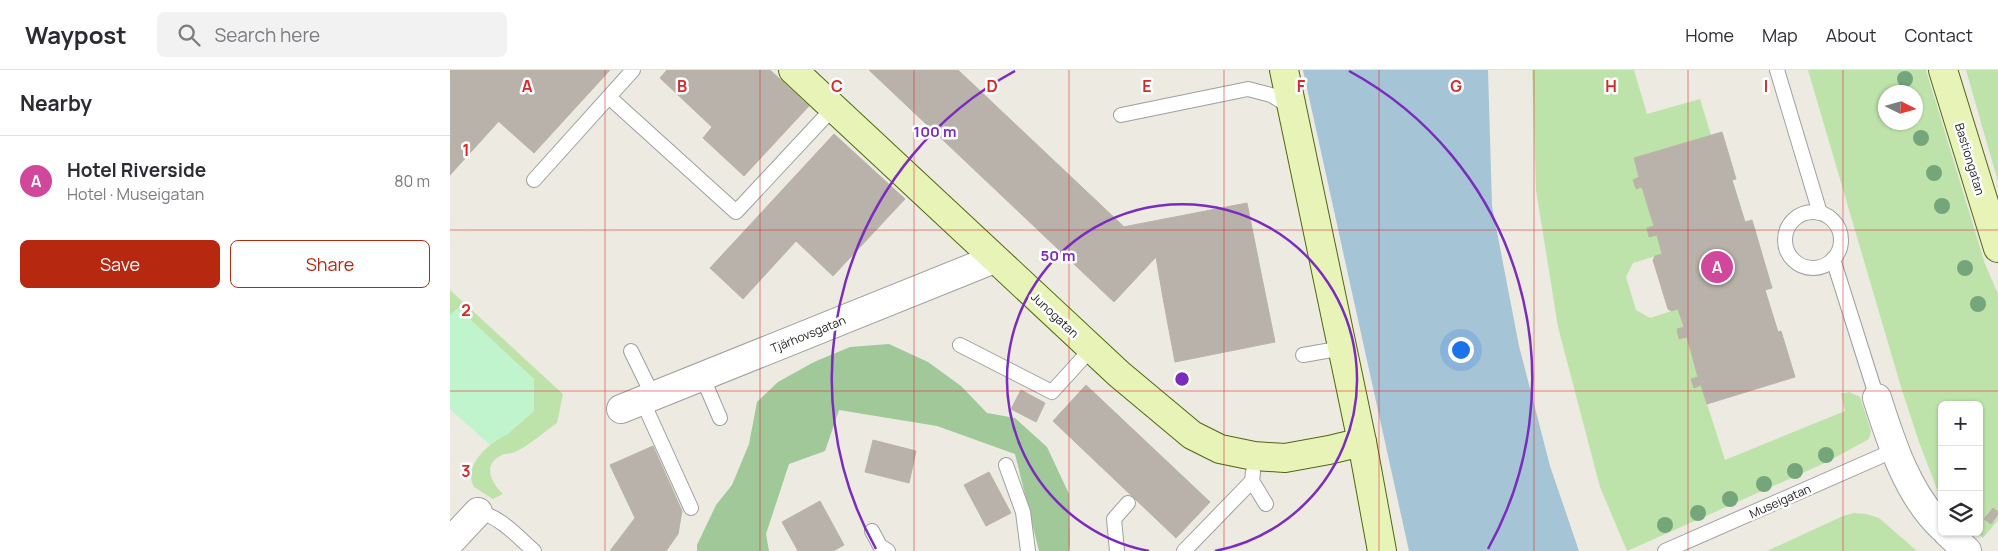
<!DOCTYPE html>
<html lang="en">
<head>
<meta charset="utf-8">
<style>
  :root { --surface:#fff; --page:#f2f2f3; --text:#2b2b33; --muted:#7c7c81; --line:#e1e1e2; --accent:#b62810 }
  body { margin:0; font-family:Manrope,sans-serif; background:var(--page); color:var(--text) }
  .controls { position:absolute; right:15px; bottom:15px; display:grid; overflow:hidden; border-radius:8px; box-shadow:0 1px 4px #0004 }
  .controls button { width:45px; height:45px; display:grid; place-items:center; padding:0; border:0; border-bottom:1px solid var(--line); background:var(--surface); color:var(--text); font:25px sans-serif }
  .compass { position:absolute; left:1428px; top:15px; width:45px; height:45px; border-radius:50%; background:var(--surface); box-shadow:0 1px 4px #0004; rotate:95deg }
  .you { position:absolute; left:1010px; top:279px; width:18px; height:18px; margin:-12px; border:4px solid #fff; border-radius:50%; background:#1a73e8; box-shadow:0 0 0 8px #1a73e833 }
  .badge { display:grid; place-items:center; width:32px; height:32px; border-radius:50%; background:var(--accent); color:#fff; font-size:16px; font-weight:700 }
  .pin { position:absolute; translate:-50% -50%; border:2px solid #fff; box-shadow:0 1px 5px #0006 }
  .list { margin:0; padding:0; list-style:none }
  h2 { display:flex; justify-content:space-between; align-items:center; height:65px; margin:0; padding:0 20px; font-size:21px }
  h2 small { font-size:16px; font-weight:400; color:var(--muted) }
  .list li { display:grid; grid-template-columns:32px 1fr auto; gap:15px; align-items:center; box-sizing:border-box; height:90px; padding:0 20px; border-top:1px solid var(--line) }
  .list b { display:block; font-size:19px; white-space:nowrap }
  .list p { margin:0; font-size:16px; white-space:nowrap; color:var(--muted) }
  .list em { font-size:16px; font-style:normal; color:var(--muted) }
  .actions { display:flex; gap:10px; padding:15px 20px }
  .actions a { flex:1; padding:11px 0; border:1px solid var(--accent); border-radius:8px; text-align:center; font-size:18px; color:var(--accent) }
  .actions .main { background:var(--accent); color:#fff }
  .icon { flex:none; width:28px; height:28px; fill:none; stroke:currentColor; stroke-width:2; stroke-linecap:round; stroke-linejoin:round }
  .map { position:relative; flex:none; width:1548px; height:481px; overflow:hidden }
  header { display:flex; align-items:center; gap:30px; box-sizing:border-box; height:70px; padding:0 25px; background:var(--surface); border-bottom:1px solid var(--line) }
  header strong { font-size:24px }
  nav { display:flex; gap:28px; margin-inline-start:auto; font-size:18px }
  .search { width:350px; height:45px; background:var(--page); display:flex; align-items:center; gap:12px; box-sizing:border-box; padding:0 18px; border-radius:8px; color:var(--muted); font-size:19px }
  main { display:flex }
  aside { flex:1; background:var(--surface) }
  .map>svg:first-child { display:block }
  .grass { fill:#bee3aa; fill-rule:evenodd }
  .forest { fill:#a0c899 }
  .park { fill:#c0f4cc }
  .water { fill:#a5c4d6 }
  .building { fill:#b8b2ab; stroke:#bcb3a5 }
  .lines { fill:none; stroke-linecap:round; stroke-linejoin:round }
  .lane-casing { stroke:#9f9f9f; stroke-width:16 }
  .street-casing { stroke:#9f9f9f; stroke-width:30 }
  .secondary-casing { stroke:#50670d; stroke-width:30 }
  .lane { stroke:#fff; stroke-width:14 }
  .street { stroke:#fff; stroke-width:28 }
  .secondary { stroke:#e8f3b8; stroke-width:28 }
  .tree { fill:#75a67b }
  .grid { fill:none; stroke:#d62828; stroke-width:1; stroke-opacity:0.55 }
  .ring { fill:none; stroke:#7b2cbf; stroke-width:2.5 }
  .labels { text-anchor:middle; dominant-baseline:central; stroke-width:5; stroke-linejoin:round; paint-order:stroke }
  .street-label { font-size:12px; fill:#1b1b1b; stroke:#fff }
  .grid-label { font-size:16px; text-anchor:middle; font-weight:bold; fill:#d62828; stroke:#fff; stroke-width:5; stroke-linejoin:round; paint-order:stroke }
  .centre { fill:#7b2cbf; stroke:#fff; stroke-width:2.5 }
  .ring-label { font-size:15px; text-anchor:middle; font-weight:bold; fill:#7b2cbf; stroke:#fff; stroke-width:5; stroke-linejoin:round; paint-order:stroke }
</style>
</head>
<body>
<header>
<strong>Waypost</strong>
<div class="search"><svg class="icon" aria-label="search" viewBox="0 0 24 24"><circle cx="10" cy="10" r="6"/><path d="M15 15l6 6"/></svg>Search here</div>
<nav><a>Home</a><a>Map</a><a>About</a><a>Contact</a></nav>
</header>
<main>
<aside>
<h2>Nearby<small></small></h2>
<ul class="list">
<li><span class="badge" style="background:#d1479c">A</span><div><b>Hotel Riverside</b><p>Hotel · Museigatan</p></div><em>80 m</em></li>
</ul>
<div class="actions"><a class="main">Save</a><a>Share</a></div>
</aside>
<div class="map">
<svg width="1548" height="481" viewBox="0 0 1548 481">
  <rect width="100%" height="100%" fill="#eceae1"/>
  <!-- grass -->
  <g class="grass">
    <path d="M 1082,0 L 1184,0 L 1197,44 L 1250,29 L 1261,65 L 1184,88 L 1189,107 L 1183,110 L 1186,119 L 1192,117 L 1204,156 L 1197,158 L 1199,167 L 1207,165 L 1212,184 L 1183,193 L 1176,207 L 1186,240 L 1200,248 L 1228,239 L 1234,257 L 1227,259 L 1229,269 L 1237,267 L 1248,307 L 1241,309 L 1244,318 L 1251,315 L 1275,390 L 1395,341 L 1391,324 L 1399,322 L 1410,327 L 1421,361 L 1419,369 L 1375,393 L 1177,481 L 1150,417 L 1108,257 L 1086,120 Z"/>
    <path d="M 1358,0 L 1476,0 L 1535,194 L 1548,224 L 1548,450 L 1533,468 L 1527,462 L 1529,462 L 1529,335 L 1492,335 L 1492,427 L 1487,419 L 1469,372 L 1451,317 ZM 1436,22 L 1466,22 L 1466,52 L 1436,52 Z"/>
    <path d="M 1516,0 L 1548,0 L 1548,112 Z"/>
    <path d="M 0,220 L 113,324 L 107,353 C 94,362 80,375 65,382 C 61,384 55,383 50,386 C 32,395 42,414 53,424 L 43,429 L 24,417 C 12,395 40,372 58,364 L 8,238 L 0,246 Z"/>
    <path d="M 1404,443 L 1416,444 L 1429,448 L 1467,481 L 1317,481 L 1393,446 Z"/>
  </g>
  <!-- forest -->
  <path class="forest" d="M 439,274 L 478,292 L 511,316 L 537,343 L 565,348 L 597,377 L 619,424 L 620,474 L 619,481 L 589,481 L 565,384 L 487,356 L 389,340 L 375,381 L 339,394 L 316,464 L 319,481 L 247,481 L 247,475 L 266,435 L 282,415 L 299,374 L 307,332 L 328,312 L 364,292 L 400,277 Z"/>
  <!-- park -->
  <path class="park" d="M 8,238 L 84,309 L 84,341 L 58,364 L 46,370 L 40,375 L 0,339 L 0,246 Z"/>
  <!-- water -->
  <path class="water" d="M 853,0 L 1038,0 L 1042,136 L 1069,276 L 1100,396 L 1129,481 L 959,481 Z"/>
  <!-- building -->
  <g class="building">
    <path d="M 0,0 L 160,0 L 84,83 L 0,8 Z"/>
    <path d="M 217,0 L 320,0 L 359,36 L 294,106 L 253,68 L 262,57 L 210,8 Z"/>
    <path d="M 419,0 L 508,0 L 706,187 L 664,232 Z"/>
    <path d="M 0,8 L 49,51 L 0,105 Z"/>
    <path d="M 1272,62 L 1286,109 L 1282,110 L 1295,152 L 1302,150 L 1322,218 L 1315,220 L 1328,262 L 1331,261 L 1345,307 L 1257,334 L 1251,315 L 1244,318 L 1241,309 L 1248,307 L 1237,267 L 1229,269 L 1227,259 L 1234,257 L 1228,239 L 1221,241 L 1218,239 L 1203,190 L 1205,186 L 1212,184 L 1207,165 L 1199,167 L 1197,158 L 1204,156 L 1192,117 L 1186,119 L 1183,110 L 1189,107 L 1184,88 Z"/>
    <path d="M 384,64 L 455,129 L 383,206 L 346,171 L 293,229 L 260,198 Z"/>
    <path d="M 797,133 L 812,208 L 713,228 L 706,187 L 673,157 Z"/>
    <path d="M 812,208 L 825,272 L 725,292 L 713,228 Z"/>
    <path d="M 636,315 L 760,432 L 726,468 L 603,351 Z"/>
    <path d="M 571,320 L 595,333 L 586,352 L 561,339 Z"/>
    <path d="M 423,370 L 466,381 L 459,413 L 415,402 Z"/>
    <path d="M 203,376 L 232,441 L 228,464 L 216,481 L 160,481 L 185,448 L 160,395 Z"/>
    <path d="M 539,402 L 561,443 L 536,456 L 514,415 Z"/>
    <path d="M 370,431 L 394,475 L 383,481 L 348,481 L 332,452 Z"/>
    <path d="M 1543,438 L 1548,442 L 1548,444 L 1541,454 L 1534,449 Z"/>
  </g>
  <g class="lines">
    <!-- lane casing -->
    <g class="lane-casing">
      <g id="lane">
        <path d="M 1327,0 L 1370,143"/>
        <path d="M 159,27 L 286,142 L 384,37"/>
        <path d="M 671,45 L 798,19 L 821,25 L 841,37"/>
        <path d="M 84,110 L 183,0"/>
        <circle cx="1363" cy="170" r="28"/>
        <path d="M 1383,189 L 1427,328"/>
        <path d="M 510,275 L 602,322 L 641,279"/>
        <path d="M 181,281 L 203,326"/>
        <path d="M 853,285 L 893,278"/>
        <path d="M 252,306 L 270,348"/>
        <path d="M 192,330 L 241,438"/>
        <path d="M 556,395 L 573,442 L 578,481"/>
        <path d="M 803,402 L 802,411 L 816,434"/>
        <path d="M 28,442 C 50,446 68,467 84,481"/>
        <path d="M 422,461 L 430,476 L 438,481"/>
        <path d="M 667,481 L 664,449 L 678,433"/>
        <path d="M 734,481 L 802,411"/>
        <path d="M 1215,481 L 1445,380"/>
      </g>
    </g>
    <!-- street casing -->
    <g class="street-casing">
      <g id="street">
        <path d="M 1427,328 C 1441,372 1458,425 1492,457"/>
        <path d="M 171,339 L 544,189"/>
        <path d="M 1497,462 L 1517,481"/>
        <path d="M 0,472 L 28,442"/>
      </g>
    </g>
    <!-- secondary casing -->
    <g class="secondary-casing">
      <g id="secondary">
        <path d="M 343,0 L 669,304 L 742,365 L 770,379 L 804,386 L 835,388 L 879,380 L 912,372"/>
        <path d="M 834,0 L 912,372 L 932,481"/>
        <path d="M 1493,0 L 1548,178"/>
      </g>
    </g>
    <!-- lane -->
    <use href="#lane" class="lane"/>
    <!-- street -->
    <use href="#street" class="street"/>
    <!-- secondary -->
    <use href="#secondary" class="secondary"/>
  </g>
  <!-- trees -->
  <g class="tree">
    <circle cx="1455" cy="9" r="8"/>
    <circle cx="1471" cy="68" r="8"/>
    <circle cx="1484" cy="103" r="8"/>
    <circle cx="1492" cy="136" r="8"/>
    <circle cx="1515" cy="198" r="8"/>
    <circle cx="1528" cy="234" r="8"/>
    <circle cx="1376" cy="385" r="8"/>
    <circle cx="1345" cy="401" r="8"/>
    <circle cx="1314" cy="414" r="8"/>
    <circle cx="1280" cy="429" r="8"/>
    <circle cx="1248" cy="443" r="8"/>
    <circle cx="1215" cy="455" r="8"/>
  </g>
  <!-- grid -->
  <path class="grid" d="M 155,0 L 155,481M 310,0 L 310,481M 464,0 L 464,481M 619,0 L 619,481M 774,0 L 774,481M 929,0 L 929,481M 1084,0 L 1084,481M 1238,0 L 1238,481M 1393,0 L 1393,481M 0,160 L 1548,160M 0,321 L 1548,321"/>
  <!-- distance rings -->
  <g class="ring">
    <path d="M699 481A175 175 0 1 1 765 481"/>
    <path d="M426 479A350 350 0 0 1 565 1M899 1A350 350 0 0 1 1038 479"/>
  </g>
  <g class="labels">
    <!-- street labels -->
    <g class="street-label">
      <text transform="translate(1520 89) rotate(73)">Bastiongatan</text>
      <text transform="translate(605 245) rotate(43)">Junogatan</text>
      <text transform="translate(358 264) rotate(-22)">Tjärhovsgatan</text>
      <text transform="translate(1330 431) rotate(-24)">Museigatan</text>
    </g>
  </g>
  <g class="grid-label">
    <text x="77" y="22">A</text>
    <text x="232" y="22">B</text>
    <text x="387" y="22">C</text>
    <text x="542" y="22">D</text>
    <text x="697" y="22">E</text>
    <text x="851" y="22">F</text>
    <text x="1006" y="22">G</text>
    <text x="1161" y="22">H</text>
    <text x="1316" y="22">I</text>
    <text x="16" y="86">1</text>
    <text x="16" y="246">2</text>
    <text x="16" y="407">3</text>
  </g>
  <circle cx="732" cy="309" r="8" class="centre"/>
  <g class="ring-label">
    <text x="485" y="67">100 m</text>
    <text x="608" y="191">50 m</text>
  </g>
</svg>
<div class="controls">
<button>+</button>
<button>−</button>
<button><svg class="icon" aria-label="layers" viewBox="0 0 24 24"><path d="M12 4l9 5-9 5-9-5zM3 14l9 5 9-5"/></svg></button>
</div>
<svg class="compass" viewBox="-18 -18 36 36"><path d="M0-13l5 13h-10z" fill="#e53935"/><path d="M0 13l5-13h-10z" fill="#7c7c81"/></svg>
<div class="you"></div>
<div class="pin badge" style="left:1267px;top:197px;background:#d1479c">A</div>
</div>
</main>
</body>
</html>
